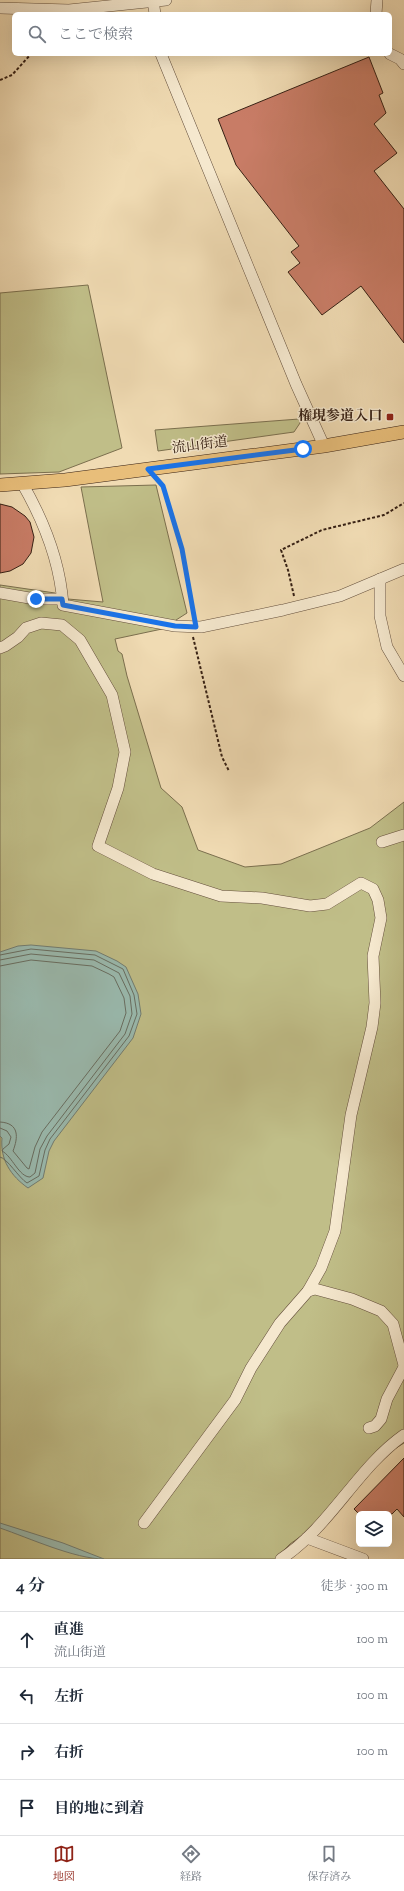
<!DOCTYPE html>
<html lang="ja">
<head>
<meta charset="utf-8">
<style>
  :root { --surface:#fff; --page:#f2f2f3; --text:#1f2937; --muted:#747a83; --line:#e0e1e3; --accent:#8f2418 }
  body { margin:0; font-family:"Sorts Mill Goudy","Noto Serif JP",serif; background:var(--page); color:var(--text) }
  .controls { position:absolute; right:12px; bottom:12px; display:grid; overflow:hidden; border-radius:6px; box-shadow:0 4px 16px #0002 }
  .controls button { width:36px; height:36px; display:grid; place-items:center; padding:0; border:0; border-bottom:1px solid var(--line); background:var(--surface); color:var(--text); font:20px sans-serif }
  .stop { position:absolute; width:12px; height:12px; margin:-9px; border:3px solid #1a73e8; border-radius:50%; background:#fff }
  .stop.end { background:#1a73e8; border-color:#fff; box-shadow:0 1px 4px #0008 }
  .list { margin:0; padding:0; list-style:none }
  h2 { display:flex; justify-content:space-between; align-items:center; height:52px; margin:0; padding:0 16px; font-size:17px }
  h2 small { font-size:13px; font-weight:400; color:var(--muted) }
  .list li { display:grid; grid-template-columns:26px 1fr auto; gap:12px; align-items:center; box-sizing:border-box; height:56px; padding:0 16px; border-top:1px solid var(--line) }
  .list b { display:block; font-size:15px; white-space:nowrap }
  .list p { margin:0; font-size:13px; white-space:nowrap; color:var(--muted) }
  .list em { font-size:13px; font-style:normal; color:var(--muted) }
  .icon { flex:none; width:22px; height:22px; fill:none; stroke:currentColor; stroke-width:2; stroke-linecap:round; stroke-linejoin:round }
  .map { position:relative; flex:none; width:404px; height:1559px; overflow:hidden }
  .search { position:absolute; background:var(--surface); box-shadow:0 4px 16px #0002; left:12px; right:12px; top:12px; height:44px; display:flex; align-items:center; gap:10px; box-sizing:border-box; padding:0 14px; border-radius:6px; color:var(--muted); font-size:15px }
  .sheet { height:276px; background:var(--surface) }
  nav { display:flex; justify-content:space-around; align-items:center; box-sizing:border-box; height:56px; border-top:1px solid var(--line); background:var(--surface); font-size:11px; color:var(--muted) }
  nav a { display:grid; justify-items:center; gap:2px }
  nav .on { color:var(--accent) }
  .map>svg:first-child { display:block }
  .green { fill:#c0be88; stroke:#7b6f4e }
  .water { fill:#9abbb0; stroke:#727d72 }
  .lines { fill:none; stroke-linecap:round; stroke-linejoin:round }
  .shore { stroke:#686e62; stroke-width:1 }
  .building { fill:#c87c66; stroke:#362014 }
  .minor-casing { stroke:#644f3c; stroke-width:12 }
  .major-casing { stroke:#362014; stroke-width:14 }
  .path { stroke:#362014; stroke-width:2; stroke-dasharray:3 2; stroke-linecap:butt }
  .minor { stroke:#f5e8ce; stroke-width:11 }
  .major { stroke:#e8be7a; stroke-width:13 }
  .route { stroke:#1a73e8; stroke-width:5 }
  .poi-dot { fill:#8f2418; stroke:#f5e8ce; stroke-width:1.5 }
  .labels { text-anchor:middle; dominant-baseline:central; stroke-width:3; stroke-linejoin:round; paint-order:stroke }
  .poi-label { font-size:14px; font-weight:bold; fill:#362014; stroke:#f5e8ce; text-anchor:end }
  .street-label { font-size:14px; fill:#362014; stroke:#f5e8ce }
</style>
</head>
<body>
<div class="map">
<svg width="404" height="1559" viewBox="0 0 404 1559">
  <rect width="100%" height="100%" fill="#f0dbb3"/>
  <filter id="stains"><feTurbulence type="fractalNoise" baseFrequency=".005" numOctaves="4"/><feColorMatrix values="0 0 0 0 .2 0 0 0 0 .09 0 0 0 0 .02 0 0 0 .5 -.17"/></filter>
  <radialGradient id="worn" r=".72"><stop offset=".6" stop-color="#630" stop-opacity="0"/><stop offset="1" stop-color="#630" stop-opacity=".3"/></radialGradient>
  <!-- green -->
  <g class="green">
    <path d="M 88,285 L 122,448 L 59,472 L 0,474 L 0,293 Z"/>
    <path d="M 299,419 L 300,423 L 294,432 L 158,451 L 155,430 Z"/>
    <path d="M 156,485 L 187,613 L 162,629 L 115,639 L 118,651 L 122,654 L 127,676 L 161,788 L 182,807 L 198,850 L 245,867 L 281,864 L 370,828 L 404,802 L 404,1443 L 360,1471 L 311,1529 L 290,1544 L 275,1559 L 0,1559 L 0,585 L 55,593 L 56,598 L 103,602 L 81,487 Z"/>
  </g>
  <!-- water -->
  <g class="water">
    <path d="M 31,945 L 96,951 L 117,961 L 126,967 L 138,994 L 141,1014 L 133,1038 L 54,1141 L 49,1151 L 43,1178 L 28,1188 C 11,1176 0,1160 2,1138 L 0,1136 L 0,952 L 18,946 Z"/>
    <path d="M 0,1523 L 63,1543 L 104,1559 C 75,1559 29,1538 0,1528 Z"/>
  </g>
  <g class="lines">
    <!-- shore -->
    <g class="shore">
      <path d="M 0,955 L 31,949 L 95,955 L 123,969 L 134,995 L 137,1014 L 129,1036 L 50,1139 L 45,1150 L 39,1176 L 27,1183 C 19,1178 7,1158 0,1157"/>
      <path d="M 0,960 L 31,954 L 94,960 L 119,973 L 130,996 L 132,1014 L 125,1034 L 47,1136 L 40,1149 L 35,1173 L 30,1177 C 19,1177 12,1156 2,1151 L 3,1149 L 9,1144 L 11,1137 L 7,1131 L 0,1128"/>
      <path d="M 0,966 L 31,960 L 92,966 L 109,974 L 114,977 L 124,998 L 126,1013 L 120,1031 L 42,1132 L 35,1147 L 29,1169 L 27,1168 L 13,1151 C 18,1138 20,1123 0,1122"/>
    </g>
  </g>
  <!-- building -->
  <g class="building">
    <path d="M 369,57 L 383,93 L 379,95 L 386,113 L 374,124 L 397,153 L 374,171 L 404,209 L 404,343 L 361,286 L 322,315 L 288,272 L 300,263 L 291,252 L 299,246 L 236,165 L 218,119 Z"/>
    <path d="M 0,504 L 12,507 L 25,516 L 30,522 L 34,537 L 31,553 L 23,564 L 10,571 L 0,573 Z"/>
    <path d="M 404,1458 L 404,1517 L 397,1509 L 392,1514 L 359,1514 L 354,1509 Z"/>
  </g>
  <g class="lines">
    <!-- minor casing -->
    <g class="minor-casing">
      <g id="minor">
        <path d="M 153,0 L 155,14"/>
        <path d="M 0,8 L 69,10 L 166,0"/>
        <path d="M 376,14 L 377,0"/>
        <path d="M 161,54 L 296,384 L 324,446"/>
        <path d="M 390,54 L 400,59 L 404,64"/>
        <path d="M 22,483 C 44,521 60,561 63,605 L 175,626 L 201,627 L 283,610 L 340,596 L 404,569"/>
        <path d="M 380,579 L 380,616 L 387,647 L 404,676"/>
        <path d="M 0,593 L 35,599 L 62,599"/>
        <path d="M 0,648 L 5,646 L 18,637 L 26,628 L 41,623 L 62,625 L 80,640 L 112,695 L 125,752 L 118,788 L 98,846 L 153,874 L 221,896 L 262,898 L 310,906 L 327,904 L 361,883 L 373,889 L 378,900 L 381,918 L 373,956 L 375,1003 L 372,1027 L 351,1115 L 335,1231 L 321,1268 L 308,1291"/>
        <path d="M 382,842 L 404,835"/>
        <path d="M 369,1428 L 375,1426 L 381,1419 L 387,1399 L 404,1367"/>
        <path d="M 144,1523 L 235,1400 L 251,1368 L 280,1323 L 308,1291 L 315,1289 L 352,1299 L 381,1311 L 393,1324 L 404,1365"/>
        <path d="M 307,1538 L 363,1559"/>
        <path d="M 281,1559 C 330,1527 357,1468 404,1435"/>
      </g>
    </g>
    <!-- major casing -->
    <g class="major-casing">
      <path id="major" d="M 0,485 L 65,480 L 324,446 L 404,432"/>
    </g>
    <!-- path -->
    <g class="path">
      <path d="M 0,80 L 12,75 L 31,54"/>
      <path d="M 158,480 L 163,486 L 182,549 L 194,616"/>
      <path d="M 294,596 L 288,570 L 281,550 L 322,530 L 384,515 L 404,503"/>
      <path d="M 193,637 L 222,757 L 229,771"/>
    </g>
    <!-- minor -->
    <use href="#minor" class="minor"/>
    <!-- major -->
    <use href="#major" class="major"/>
  </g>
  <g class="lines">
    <!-- route -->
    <path class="route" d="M 36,599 L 62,599 L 63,605 L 175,626 L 196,627 L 182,549 L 163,486 L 148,469 L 303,449"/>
  </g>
  <!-- markers -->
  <rect class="poi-dot" x="386" y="413" width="8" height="8" rx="2"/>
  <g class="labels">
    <!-- poi labels -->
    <g class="poi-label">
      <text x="382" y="417">権現参道入口</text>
    </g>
    <!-- street labels -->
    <g class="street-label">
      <text transform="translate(200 446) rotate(-7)">流山街道</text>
    </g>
  </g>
  <rect width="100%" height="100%" filter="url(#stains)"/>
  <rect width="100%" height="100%" fill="url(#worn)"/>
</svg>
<div class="controls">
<button><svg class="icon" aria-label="layers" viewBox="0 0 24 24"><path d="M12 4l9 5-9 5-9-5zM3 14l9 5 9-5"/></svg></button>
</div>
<div class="stop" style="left:303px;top:449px"></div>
<div class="stop end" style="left:36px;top:599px"></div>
<div class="search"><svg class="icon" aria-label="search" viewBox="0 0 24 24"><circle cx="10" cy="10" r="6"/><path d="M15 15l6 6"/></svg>ここで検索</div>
</div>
<section class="sheet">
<h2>4 分<small>徒歩 · 300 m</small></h2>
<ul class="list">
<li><svg class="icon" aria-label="ahead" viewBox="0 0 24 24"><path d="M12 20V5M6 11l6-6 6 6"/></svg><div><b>直進</b><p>流山街道</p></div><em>100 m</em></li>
<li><svg class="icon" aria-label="left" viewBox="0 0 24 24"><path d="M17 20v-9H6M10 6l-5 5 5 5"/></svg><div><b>左折</b></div><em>100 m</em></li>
<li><svg class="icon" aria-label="right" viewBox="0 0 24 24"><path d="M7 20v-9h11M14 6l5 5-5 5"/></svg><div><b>右折</b></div><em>100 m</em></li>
<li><svg class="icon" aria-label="arrive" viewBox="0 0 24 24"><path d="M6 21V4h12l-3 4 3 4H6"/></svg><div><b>目的地に到着</b></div></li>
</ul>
</section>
<nav>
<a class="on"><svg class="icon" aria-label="map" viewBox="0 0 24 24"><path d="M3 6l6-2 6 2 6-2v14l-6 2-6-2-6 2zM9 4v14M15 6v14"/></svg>地図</a>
<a><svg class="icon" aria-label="directions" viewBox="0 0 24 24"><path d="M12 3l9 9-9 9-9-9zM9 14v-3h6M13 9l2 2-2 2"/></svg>経路</a>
<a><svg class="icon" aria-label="saved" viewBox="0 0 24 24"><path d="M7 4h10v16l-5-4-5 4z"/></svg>保存済み</a>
</nav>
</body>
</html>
